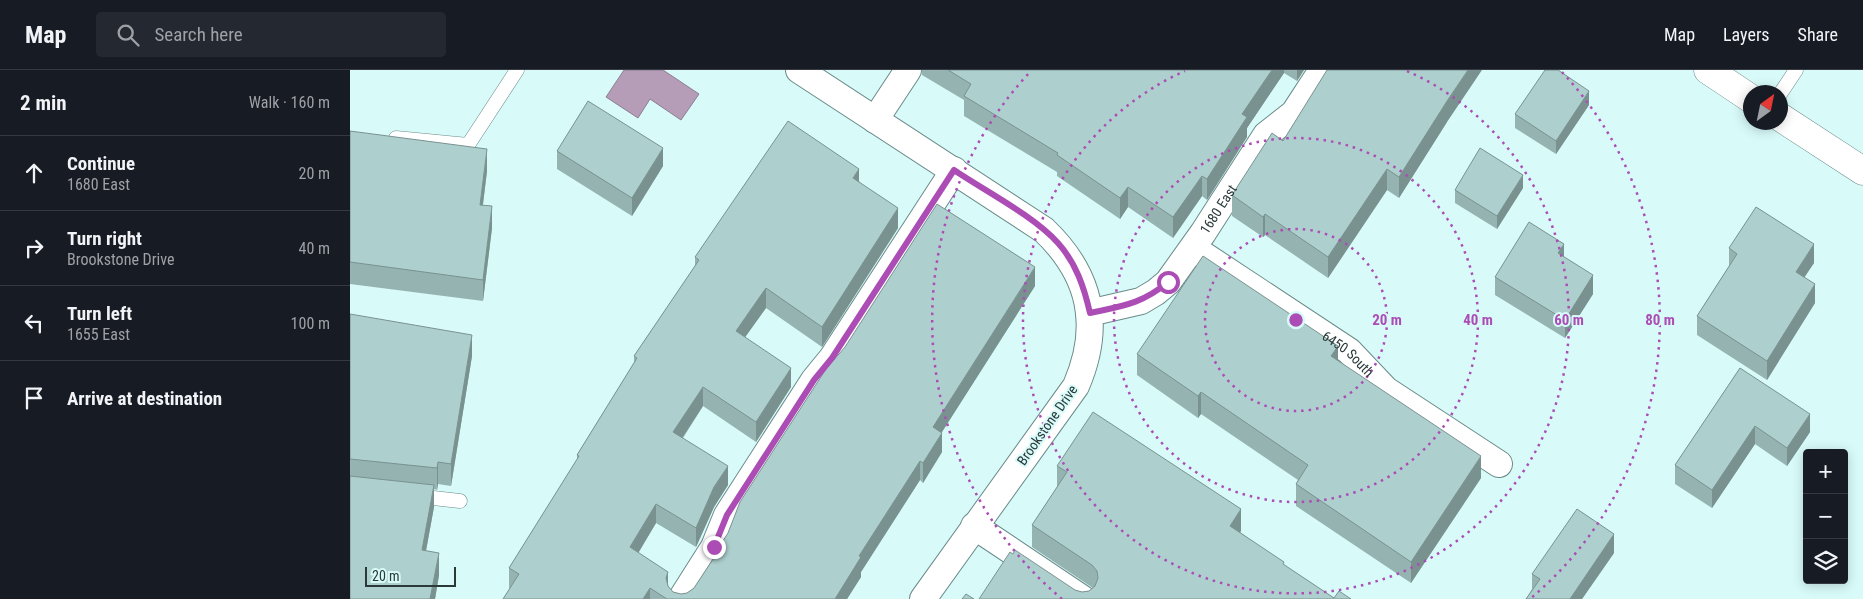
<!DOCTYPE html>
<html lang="en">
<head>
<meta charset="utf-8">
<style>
  :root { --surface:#171b24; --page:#242831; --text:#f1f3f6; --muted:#9ea1a6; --line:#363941 }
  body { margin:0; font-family:"Roboto Condensed",sans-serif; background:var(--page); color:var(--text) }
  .controls { position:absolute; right:15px; bottom:15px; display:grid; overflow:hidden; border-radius:5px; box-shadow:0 2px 12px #0003 }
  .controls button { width:45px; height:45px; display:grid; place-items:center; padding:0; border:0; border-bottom:1px solid var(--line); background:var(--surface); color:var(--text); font:25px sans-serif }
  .compass { position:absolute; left:1393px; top:15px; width:45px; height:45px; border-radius:50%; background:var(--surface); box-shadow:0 2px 12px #0003; rotate:33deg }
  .scale { position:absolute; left:15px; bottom:12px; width:91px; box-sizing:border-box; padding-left:5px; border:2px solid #2b3939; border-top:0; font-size:14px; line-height:18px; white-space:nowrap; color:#2b3939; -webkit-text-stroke:4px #d8fbfa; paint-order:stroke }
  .stop { position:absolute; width:15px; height:15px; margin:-11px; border:4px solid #ac4db5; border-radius:50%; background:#fff }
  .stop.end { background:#ac4db5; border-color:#fff; box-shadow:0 1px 5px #0008 }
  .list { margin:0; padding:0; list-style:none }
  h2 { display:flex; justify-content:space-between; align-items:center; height:65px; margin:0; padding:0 20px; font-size:21px }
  h2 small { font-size:16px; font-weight:400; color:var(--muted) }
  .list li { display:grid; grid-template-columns:32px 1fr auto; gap:15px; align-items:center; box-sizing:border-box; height:75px; padding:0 20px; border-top:1px solid var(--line) }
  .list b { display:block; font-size:19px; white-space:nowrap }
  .list p { margin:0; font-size:16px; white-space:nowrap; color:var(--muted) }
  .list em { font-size:16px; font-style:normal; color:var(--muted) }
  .icon { flex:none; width:28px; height:28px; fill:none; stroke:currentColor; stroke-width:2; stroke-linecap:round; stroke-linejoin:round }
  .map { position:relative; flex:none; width:1513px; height:529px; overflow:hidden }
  header { display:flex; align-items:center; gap:30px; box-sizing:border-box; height:70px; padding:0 25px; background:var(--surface); border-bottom:1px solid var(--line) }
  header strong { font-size:24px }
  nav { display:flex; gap:28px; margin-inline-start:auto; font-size:18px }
  .search { width:350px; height:45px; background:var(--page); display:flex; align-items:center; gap:12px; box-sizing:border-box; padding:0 18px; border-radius:5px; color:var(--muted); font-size:19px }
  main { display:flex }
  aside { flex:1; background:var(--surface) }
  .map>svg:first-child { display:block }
  .water { fill:#b59cb7; stroke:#8c7e91 }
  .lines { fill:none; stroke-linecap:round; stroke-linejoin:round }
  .lane-casing { stroke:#6a8b8a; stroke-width:15 }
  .street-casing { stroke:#6a8b8a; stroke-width:28 }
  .secondary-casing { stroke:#6a8b8a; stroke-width:29 }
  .lane { stroke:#fff; stroke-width:14 }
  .street { stroke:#fff; stroke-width:26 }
  .secondary { stroke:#fff; stroke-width:28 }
  .wall { fill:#95b3b1 }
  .shaded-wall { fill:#799290 }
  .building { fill:#add0ce; stroke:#799290 }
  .route { stroke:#ac4db5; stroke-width:6 }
  .ring { fill:none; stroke:#ac4db5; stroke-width:2.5; stroke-dasharray:2.5 5 }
  .labels { text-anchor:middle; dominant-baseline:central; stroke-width:4; stroke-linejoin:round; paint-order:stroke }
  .street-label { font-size:14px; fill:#2b3939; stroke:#d8fbfa }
  .centre { fill:#ac4db5; stroke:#d8fbfa; stroke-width:2.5 }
  .ring-label { font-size:15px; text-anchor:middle; font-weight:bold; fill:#ac4db5; stroke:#d8fbfa; stroke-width:4; stroke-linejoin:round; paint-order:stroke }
</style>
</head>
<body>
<header>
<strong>Map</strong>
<div class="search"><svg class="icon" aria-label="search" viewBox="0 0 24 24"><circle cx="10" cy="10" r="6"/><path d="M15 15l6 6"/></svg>Search here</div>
<nav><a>Map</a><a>Layers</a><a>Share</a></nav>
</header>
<main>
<aside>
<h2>2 min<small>Walk · 160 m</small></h2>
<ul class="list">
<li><svg class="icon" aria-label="ahead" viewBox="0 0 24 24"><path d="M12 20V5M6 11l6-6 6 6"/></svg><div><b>Continue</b><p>1680 East</p></div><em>20 m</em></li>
<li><svg class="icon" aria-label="right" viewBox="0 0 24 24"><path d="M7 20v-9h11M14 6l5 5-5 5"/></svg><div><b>Turn right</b><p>Brookstone Drive</p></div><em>40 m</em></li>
<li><svg class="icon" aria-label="left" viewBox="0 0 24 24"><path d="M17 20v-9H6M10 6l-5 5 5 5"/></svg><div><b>Turn left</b><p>1655 East</p></div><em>100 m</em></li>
<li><svg class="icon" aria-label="arrive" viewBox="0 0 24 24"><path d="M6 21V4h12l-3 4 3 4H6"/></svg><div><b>Arrive at destination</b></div></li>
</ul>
</aside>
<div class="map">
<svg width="1513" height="529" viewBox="0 0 1513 529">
  <rect width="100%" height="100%" fill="#d8fbfa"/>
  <!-- water -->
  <path class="water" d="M 274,0 L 313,0 L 349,24 L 331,50 L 300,29 L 288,48 L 256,27 Z"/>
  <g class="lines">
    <!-- lane casing -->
    <g class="lane-casing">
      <g id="lane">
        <path d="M 1430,24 L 1446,0"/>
        <path d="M 46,68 L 118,75 L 167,0"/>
        <path d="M 65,426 L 110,431"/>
      </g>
    </g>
    <!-- street casing -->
    <g class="street-casing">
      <g id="street">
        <path d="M 449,0 L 694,160 C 741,205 752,256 726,316 L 573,529"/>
        <path d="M 525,50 L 558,0"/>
        <path id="s1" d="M 843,178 L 999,281 L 1036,320 L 1149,394"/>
        <path id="s2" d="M 739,243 L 791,231 L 806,222 L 818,212 L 853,163 L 916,65 L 944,43 L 972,0"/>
        <path d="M 624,456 L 733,529"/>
        <path d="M 331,529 L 364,477 L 377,445 L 464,310 L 482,288 L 604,100"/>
      </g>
    </g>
    <!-- secondary casing -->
    <g class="secondary-casing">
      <g id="secondary">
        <path d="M 1358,0 L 1400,28"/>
        <path d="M 1430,47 L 1513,101"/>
      </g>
    </g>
    <!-- lane -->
    <use href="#lane" class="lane"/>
    <!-- street -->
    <use href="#street" class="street"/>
    <!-- secondary -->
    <use href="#secondary" class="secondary"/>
  </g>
  <!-- wall -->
  <g class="wall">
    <path d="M 572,0 L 954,0 L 947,11 L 934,3 L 897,58 L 897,67 L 857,130 L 852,126 L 823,168 L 778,137 L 770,149 L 707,106 L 707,102 L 614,46 L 614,30 L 572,5 Z"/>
    <path d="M 974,6 L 1097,52 L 1049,128 L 1037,120 L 978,208 L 915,165 L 913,167 L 882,146 L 882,125 L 933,71 Z"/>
    <path d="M 1239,35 L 1206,84 L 1165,58 L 1165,44 Z"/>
    <path d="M 0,61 L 137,101 L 133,135 L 142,158 L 133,231 L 0,214 Z"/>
    <path d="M 207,81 L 313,96 L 282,146 L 207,99 Z"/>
    <path d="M 509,111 L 548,158 L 472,277 L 416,238 L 395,267 L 441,317 L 406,372 L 353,336 L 333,368 L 378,415 L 364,437 L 346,477 L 306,453 L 288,483 L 323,522 L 331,524 L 337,523 L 344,518 L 371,476 L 371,474 L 685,216 L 592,362 L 592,382 L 573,413 L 570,410 L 511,502 L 511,507 L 497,529 L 153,529 L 160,518 L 159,518 L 159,498 L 227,390 L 227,385 L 284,293 L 284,286 L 345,197 L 345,187 Z"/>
    <path d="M 1173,118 L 1147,159 L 1105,133 L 1105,120 Z"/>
    <path d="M 1379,178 L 1464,193 L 1454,207 L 1465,233 L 1417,310 L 1347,265 L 1347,246 L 1379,196 Z"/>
    <path d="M 1214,187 L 1243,224 L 1215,268 L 1145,225 L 1145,207 Z"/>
    <path d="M 0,244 L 122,286 L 101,416 L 88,414 L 87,420 L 84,419 L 84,437 L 76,481 L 89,505 L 85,529 L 0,529 Z"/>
    <path d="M 787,284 L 988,291 L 1131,408 L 1061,513 L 946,436 L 946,414 L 948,410 L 851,344 L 848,348 L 787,305 Z"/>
    <path d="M 1390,298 L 1460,362 L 1437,396 L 1405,374 L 1362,438 L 1325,414 L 1325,395 Z"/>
    <path d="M 707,396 L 891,461 L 890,462 L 934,495 L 984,528 L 629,529 L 725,520 L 732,522 L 739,521 L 743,518 L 682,477 L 682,455 L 707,417 Z"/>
    <path d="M 1264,483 L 1232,529 L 1176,529 L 1182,519 L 1182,504 Z"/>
  </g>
  <!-- shaded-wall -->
  <g class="shaded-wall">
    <path d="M 922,0 L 934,0 L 934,3 L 897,58 L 897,67 L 857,130 L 857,109 L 892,44 Z"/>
    <path d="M 947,0 L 954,0 L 947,11 Z"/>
    <path d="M 1118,0 L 1132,0 L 1097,52 L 1049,128 L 1049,107 L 1097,31 Z"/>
    <path d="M 1239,21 L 1239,35 L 1206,84 L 1206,71 Z"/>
    <path d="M 313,78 L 313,96 L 282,146 L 282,128 Z"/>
    <path d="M 137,79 L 137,101 L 130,157 L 130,135 Z"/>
    <path d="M 509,99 L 509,119 L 503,108 Z"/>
    <path d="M 1037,99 L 1037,120 L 978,208 L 978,187 Z"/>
    <path d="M 1173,105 L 1173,118 L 1147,159 L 1147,146 Z"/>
    <path d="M 852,106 L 852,126 L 823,168 L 823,147 Z"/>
    <path d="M 778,117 L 778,137 L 770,149 L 770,128 Z"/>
    <path d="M 142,136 L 142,158 L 133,231 L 133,210 Z"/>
    <path d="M 548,138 L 548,158 L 472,277 L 472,257 Z"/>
    <path d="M 915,144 L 915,165 L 913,167 L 913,147 Z"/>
    <path d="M 1214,174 L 1214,192 L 1208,183 Z"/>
    <path d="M 1464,174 L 1464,193 L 1446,220 L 1446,202 Z"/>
    <path d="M 685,197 L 685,216 L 583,376 L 583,357 Z"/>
    <path d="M 1243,205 L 1243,224 L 1215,268 L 1215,250 Z"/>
    <path d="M 1465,214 L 1465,233 L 1417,310 L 1417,291 Z"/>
    <path d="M 416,218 L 416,238 L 386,280 L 386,261 Z"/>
    <path d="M 122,265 L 122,286 L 101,416 L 101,394 Z"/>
    <path d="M 988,276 L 988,297 L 981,286 Z"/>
    <path d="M 441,298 L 441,317 L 406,372 L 406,352 Z"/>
    <path d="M 353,317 L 353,336 L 323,382 L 323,362 Z"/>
    <path d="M 851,322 L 851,344 L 848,348 L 848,326 Z"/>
    <path d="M 1460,344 L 1460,362 L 1437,396 L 1437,378 Z"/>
    <path d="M 1405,356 L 1405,374 L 1362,438 L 1362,420 Z"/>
    <path d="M 592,363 L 592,382 L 573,413 L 573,393 Z"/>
    <path d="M 1131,386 L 1131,408 L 1061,513 L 1061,492 Z"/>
    <path d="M 570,391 L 570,410 L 511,502 L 511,507 L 497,529 L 485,529 L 509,486 Z"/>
    <path d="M 88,392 L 88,414 L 87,420 L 87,398 Z"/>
    <path d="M 378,396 L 378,415 L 364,437 L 346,477 L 346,458 L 364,417 Z"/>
    <path d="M 84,415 L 84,437 L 72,502 L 72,480 Z"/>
    <path d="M 306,434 L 306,453 L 280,497 L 280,477 Z"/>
    <path d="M 891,439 L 891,461 L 880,477 L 880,456 Z"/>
    <path d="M 1264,464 L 1264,483 L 1232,529 L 1220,529 Z"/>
    <path d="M 89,483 L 89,505 L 85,529 L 80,529 Z"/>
    <path d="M 318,502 L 318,521 L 316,508 Z"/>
    <path d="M 300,518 L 300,529 L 293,529 Z"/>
  </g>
  <!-- building -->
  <g class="building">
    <path d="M 598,0 L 922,0 L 892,44 L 897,47 L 857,109 L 852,106 L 823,147 L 778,117 L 770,128 L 707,85 L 708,83 L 614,26 L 621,14 Z"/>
    <path d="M 977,0 L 1118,0 L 1097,31 L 1049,107 L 1037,99 L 978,187 L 915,144 L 913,147 L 882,125 L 922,63 L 933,71 Z"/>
    <path d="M 1195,0 L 1208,0 L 1239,21 L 1206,71 L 1165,44 Z"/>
    <path d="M 238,31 L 313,78 L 282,128 L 207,81 Z"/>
    <path d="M 438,51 L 509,99 L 503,108 L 548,138 L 472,257 L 416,218 L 386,261 L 441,298 L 406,352 L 353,317 L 323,362 L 378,396 L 364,417 L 346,458 L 306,434 L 280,477 L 318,502 L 316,508 L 318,516 L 323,522 L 331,524 L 337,523 L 344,518 L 373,474 L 371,474 L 378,463 L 390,432 L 476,299 L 495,277 L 587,134 L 685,197 L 583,357 L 592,363 L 573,393 L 570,391 L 509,486 L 511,487 L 485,529 L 317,529 L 300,518 L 293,529 L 153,529 L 169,504 L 159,498 L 229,386 L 227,385 L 287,288 L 284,286 L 349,190 L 345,187 Z"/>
    <path d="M 0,61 L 137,79 L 130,135 L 142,136 L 133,210 L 0,192 Z"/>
    <path d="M 1130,78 L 1173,105 L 1147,146 L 1105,120 Z"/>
    <path d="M 1406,137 L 1464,174 L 1446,202 L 1465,214 L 1417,291 L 1347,246 L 1387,184 L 1379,178 Z"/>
    <path d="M 1179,152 L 1214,174 L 1208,183 L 1243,205 L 1215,250 L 1145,207 Z"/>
    <path d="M 853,186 L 988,276 L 981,286 L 1131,386 L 1061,492 L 946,414 L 958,395 L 851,322 L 848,326 L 787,284 Z"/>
    <path d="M 0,244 L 122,265 L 101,394 L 88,392 L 87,398 L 0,389 Z"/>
    <path d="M 1390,298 L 1460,344 L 1437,378 L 1405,356 L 1362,420 L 1325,395 Z"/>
    <path d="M 743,342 L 891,439 L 880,456 L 934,492 L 933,494 L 984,528 L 989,521 L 1001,529 L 629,529 L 660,482 L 663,484 L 665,480 L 725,520 L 732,522 L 739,521 L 745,516 L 748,508 L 747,501 L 742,495 L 682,455 L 717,402 L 707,396 Z"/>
    <path d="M 0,406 L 84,415 L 72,480 L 89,483 L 80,529 L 0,529 Z"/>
    <path d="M 1227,439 L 1264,464 L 1220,529 L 1176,529 L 1190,509 L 1182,504 Z"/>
    <path d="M 616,524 L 624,529 L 612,529 Z"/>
  </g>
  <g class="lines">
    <!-- route -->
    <path class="route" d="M 364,477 L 377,445 L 464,310 L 482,288 L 604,100 C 635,121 684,146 708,173 C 726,193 734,217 740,243 C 772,236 792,234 818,212"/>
  </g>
  <!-- distance rings -->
  <g class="ring">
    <circle cx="946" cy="250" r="91"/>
    <circle cx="946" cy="250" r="182"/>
    <path d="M1057 1A273 273 0 1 1 835 1"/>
    <path d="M712 529A364 364 0 0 1 680 2M1212 2A364 364 0 0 1 1180 529"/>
  </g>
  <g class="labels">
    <!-- street labels -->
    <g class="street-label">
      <text stroke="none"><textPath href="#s2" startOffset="175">1680 East</textPath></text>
      <text stroke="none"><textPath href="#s1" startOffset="188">6450 South</textPath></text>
      <text transform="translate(697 355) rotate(-55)">Brookstone Drive</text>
    </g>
  </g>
  <circle cx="946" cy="250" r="8" class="centre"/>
  <g class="ring-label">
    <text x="1037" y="255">20 m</text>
    <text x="1128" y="255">40 m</text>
    <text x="1219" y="255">60 m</text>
    <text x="1310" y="255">80 m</text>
  </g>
</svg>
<div class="controls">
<button>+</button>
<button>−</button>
<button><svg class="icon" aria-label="layers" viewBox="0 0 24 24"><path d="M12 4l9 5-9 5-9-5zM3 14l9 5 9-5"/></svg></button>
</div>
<svg class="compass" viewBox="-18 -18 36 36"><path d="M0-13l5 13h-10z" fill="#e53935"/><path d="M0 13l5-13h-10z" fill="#9ea1a6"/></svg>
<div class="scale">20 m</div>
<div class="stop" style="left:818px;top:212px"></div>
<div class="stop end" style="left:364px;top:477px"></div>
</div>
</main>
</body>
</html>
